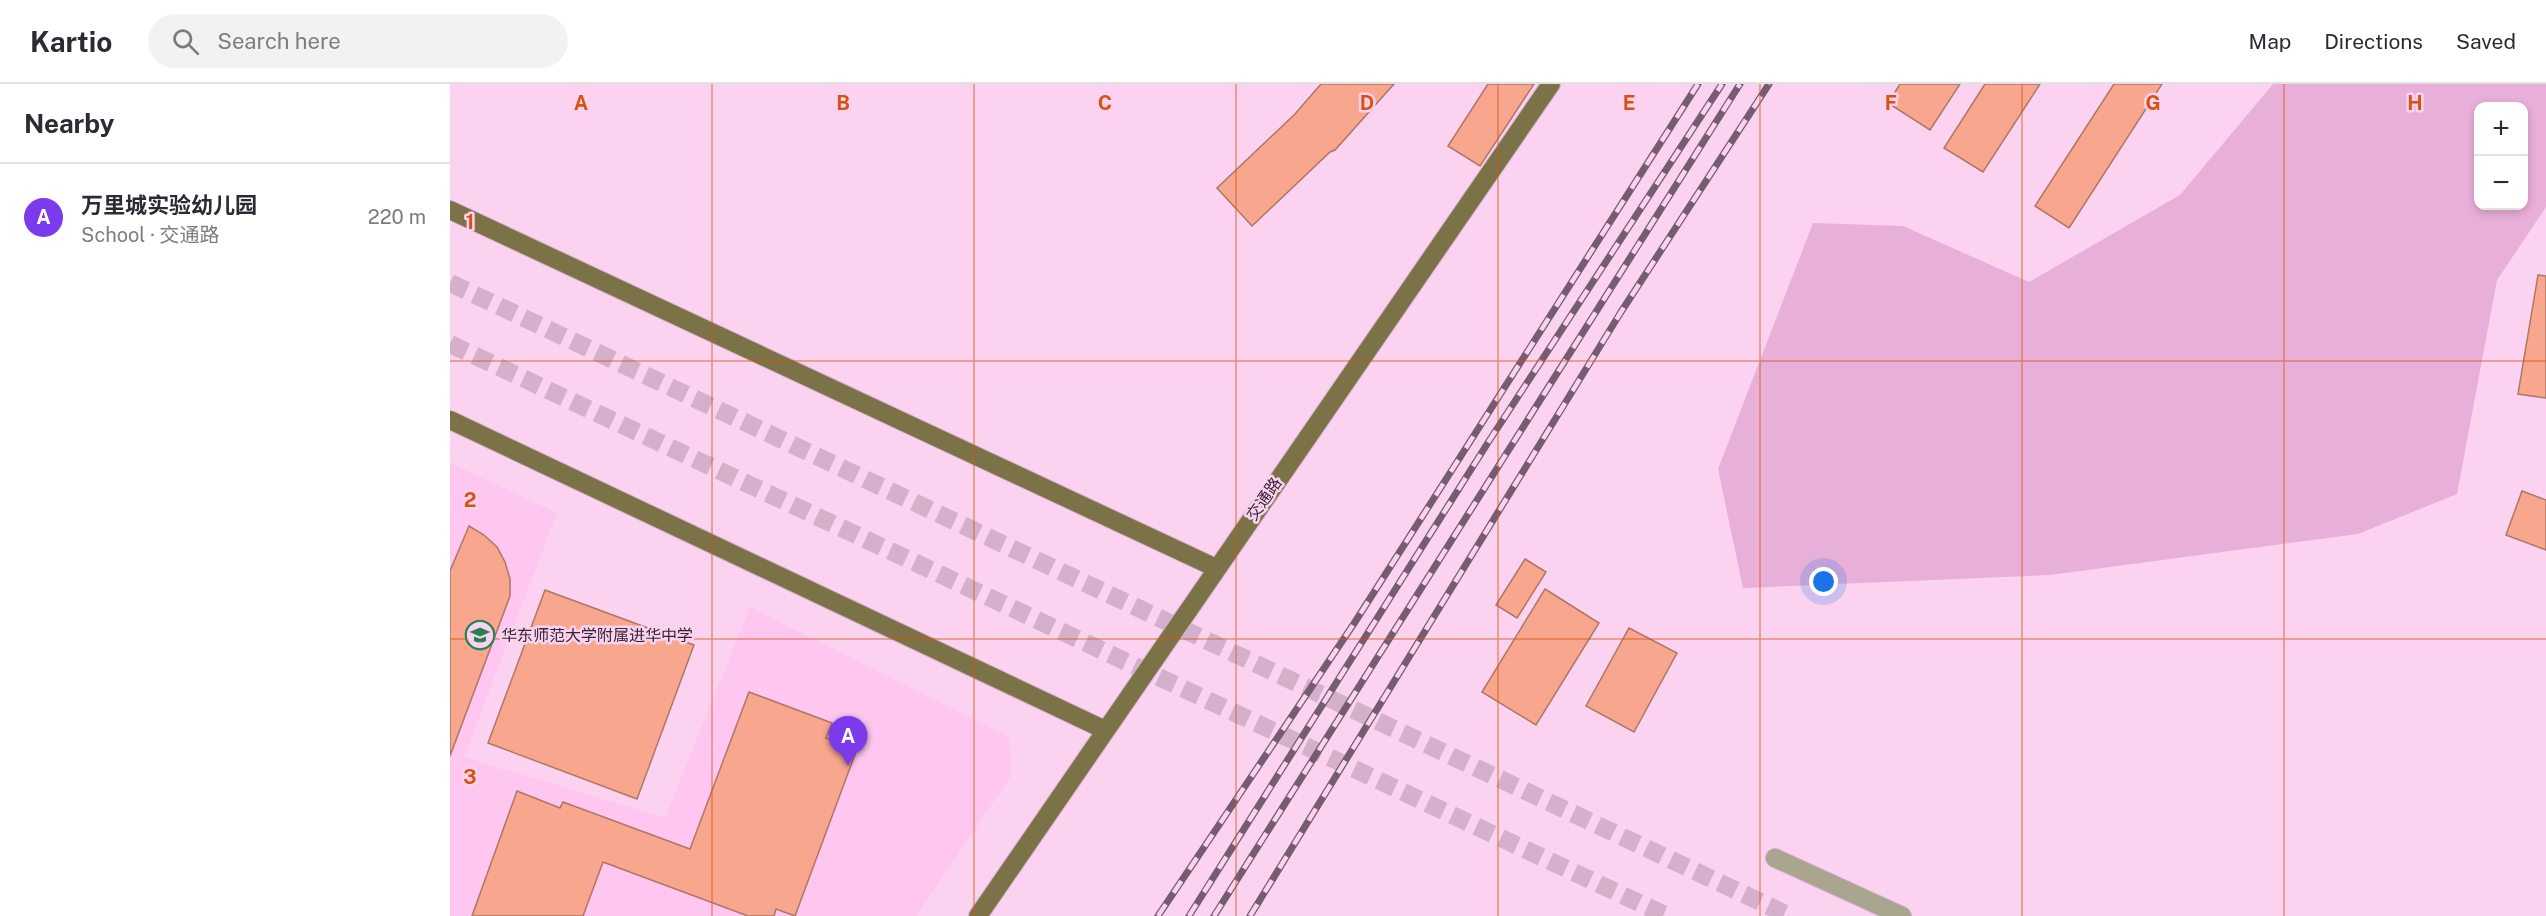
<!DOCTYPE html>
<html lang="en">
<head>
<meta charset="utf-8">
<style>
  :root { --surface:#fff; --page:#f2f2f3; --text:#2b2b33; --muted:#7c7c81; --line:#e1e1e2; --accent:#7c3aed }
  body { margin:0; font-family:"Public Sans","Noto Sans SC",sans-serif; background:var(--page); color:var(--text) }
  .controls { position:absolute; right:18px; top:18px; display:grid; overflow:hidden; border-radius:12px; box-shadow:0 3px 9px #0003 }
  .controls button { width:54px; height:54px; display:grid; place-items:center; padding:0; border:0; border-bottom:2px solid var(--line); background:var(--surface); color:var(--text); font:30px sans-serif }
  .you { position:absolute; left:1374px; top:498px; width:21px; height:21px; margin:-15px; border:4px solid #fff; border-radius:50%; background:#1a73e8; box-shadow:0 0 0 9px #1a73e833 }
  .badge { display:grid; place-items:center; width:39px; height:39px; border-radius:50%; background:var(--accent); color:#fff; font-size:20px; font-weight:700 }
  .pin { position:absolute; translate:-50% -50px; filter:drop-shadow(0 2px 3px #0008) }
  .pin::after { content:''; position:absolute; top:32px; width:21px; height:18px; background:inherit; clip-path:polygon(0 0,100% 0,50% 100%) }
  .list { margin:0; padding:0; list-style:none }
  h2 { display:flex; justify-content:space-between; align-items:center; height:78px; margin:0; padding:0 24px; font-size:26px }
  h2 small { font-size:20px; font-weight:400; color:var(--muted) }
  .list li { display:grid; grid-template-columns:39px 1fr auto; gap:18px; align-items:center; box-sizing:border-box; height:108px; padding:0 24px; border-top:2px solid var(--line) }
  .list b { display:block; font-size:22px; white-space:nowrap }
  .list p { margin:0; font-size:20px; white-space:nowrap; color:var(--muted) }
  .list em { font-size:20px; font-style:normal; color:var(--muted) }
  .icon { flex:none; width:33px; height:33px; fill:none; stroke:currentColor; stroke-width:2; stroke-linecap:round; stroke-linejoin:round }
  .map { position:relative; flex:none; width:2096px; height:832px; overflow:hidden }
  header { display:flex; align-items:center; gap:36px; box-sizing:border-box; height:84px; padding:0 30px; background:var(--surface); border-bottom:2px solid var(--line) }
  header strong { font-size:28px }
  nav { display:flex; gap:33px; margin-inline-start:auto; font-size:21px }
  .search { width:420px; height:54px; background:var(--page); display:flex; align-items:center; gap:15px; box-sizing:border-box; padding:0 21px; border-radius:33px; color:var(--muted); font-size:22px }
  main { display:flex }
  aside { flex:1; background:var(--surface) }
  .map>svg:first-child { display:block }
  .built { fill:#ffc6ef }
  .green { fill:#e8afd8; fill-rule:evenodd }
  .building { fill:#f9a68e; stroke:#ad7767; stroke-width:1.5 }
  .lines { fill:none; stroke-linecap:round; stroke-linejoin:round }
  .major-tunnel { stroke:#d4b0ca; stroke-width:18; stroke-dasharray:18 9; stroke-linecap:butt }
  .minor-casing { stroke:#d4b0ca; stroke-width:20 }
  .major-casing { stroke:#d4b0ca; stroke-width:20 }
  .minor { stroke:#aaa58e; stroke-width:18 }
  .major { stroke:#7c7247; stroke-width:18 }
  .rail-casing { stroke:#755c6e; stroke-width:7 }
  .rail { stroke:#fbd3f0; stroke-width:4.5; stroke-dasharray:14; stroke-linecap:butt }
  .grid { fill:none; stroke:#d65410; stroke-width:1.5; stroke-opacity:0.55 }
  .labels { text-anchor:middle; dominant-baseline:central; stroke-width:5; stroke-linejoin:round; paint-order:stroke }
  .street-label { font-size:16px; fill:#372532; stroke:#fbd3f0 }
  .poi-label { font-size:16px; fill:#372532; stroke:#fbd3f0; text-anchor:start }
  .grid-label { font-size:20px; text-anchor:middle; font-weight:bold; fill:#d65410; stroke:#fbd3f0; stroke-width:5; stroke-linejoin:round; paint-order:stroke }
</style>
</head>
<body>
<header>
<strong>Kartio</strong>
<div class="search"><svg class="icon" aria-label="search" viewBox="0 0 24 24"><circle cx="10" cy="10" r="6"/><path d="M15 15l6 6"/></svg>Search here</div>
<nav><a>Map</a><a>Directions</a><a>Saved</a></nav>
</header>
<main>
<aside>
<h2>Nearby<small></small></h2>
<ul class="list">
<li><span class="badge">A</span><div><b>万里城实验幼儿园</b><p>School · 交通路</p></div><em>220 m</em></li>
</ul>
</aside>
<div class="map">
<svg width="2096" height="832" viewBox="0 0 2096 832">
  <rect width="100%" height="100%" fill="#fbd3f0"/>
  <!-- built -->
  <path class="built" d="M 0,379 L 107,429 L 14,673 L 215,734 L 300,523 L 559,653 L 561,692 L 466,832 L 0,832 Z"/>
  <!-- green -->
  <path class="green" d="M 1823,0 L 2096,0 L 2096,123 L 2047,196 L 2007,410 L 1908,450 L 1600,491 L 1293,504 L 1268,385 L 1363,139 L 1453,142 L 1579,198 L 1730,111 ZM 2028,22 L 2074,22 L 2074,122 L 2028,122 Z"/>
  <!-- building -->
  <g class="building">
    <path d="M 871,0 L 944,0 L 885,66 L 880,68 L 802,142 L 767,104 L 845,30 Z"/>
    <path d="M 1038,0 L 1084,0 L 1030,82 L 998,62 Z"/>
    <path d="M 1450,0 L 1510,0 L 1480,46 L 1438,19 Z"/>
    <path d="M 1535,0 L 1590,0 L 1533,88 L 1494,64 Z"/>
    <path d="M 1664,0 L 1712,0 L 1619,144 L 1585,122 Z"/>
    <path d="M 2088,191 L 2096,192 L 2096,314 L 2068,310 Z"/>
    <path d="M 2072,407 L 2096,416 L 2096,466 L 2056,451 Z"/>
    <path d="M 19,442 L 34,451 L 47,463 L 55,478 L 60,495 L 60,512 L 0,672 L 0,487 Z"/>
    <path d="M 1075,475 L 1096,488 L 1067,534 L 1046,521 Z"/>
    <path d="M 1095,505 L 1149,539 L 1086,641 L 1032,608 Z"/>
    <path d="M 95,506 L 244,561 L 187,715 L 38,659 Z"/>
    <path d="M 1179,544 L 1227,569 L 1184,648 L 1136,622 Z"/>
    <path d="M 299,608 L 382,639 L 376,654 L 407,665 L 345,832 L 326,825 L 324,832 L 298,832 L 153,778 L 133,832 L 22,832 L 67,707 L 110,724 L 113,718 L 240,765 Z"/>
  </g>
  <g class="lines">
    <!-- major-tunnel -->
    <g class="major-tunnel">
      <path d="M 0,199 L 1340,832"/>
      <path d="M 0,260 L 1217,832"/>
    </g>
    <!-- minor casing -->
    <g class="minor-casing">
      <path id="minor" d="M 1325,774 L 1452,832"/>
    </g>
    <!-- major casing -->
    <g class="major-casing">
      <g id="major">
        <path d="M 0,126 L 766,484"/>
        <path d="M 0,336 L 655,646"/>
        <path d="M 528,832 L 1101,0"/>
      </g>
    </g>
    <!-- minor -->
    <use href="#minor" class="minor"/>
    <!-- major -->
    <use href="#major" class="major"/>
    <!-- rail casing -->
    <g class="rail-casing">
      <g id="rail">
        <path d="M 708,832 L 905,538 L 1248,0"/>
        <path d="M 739,832 L 1039,357 L 1272,0"/>
        <path d="M 764,832 L 1290,0"/>
        <path d="M 800,832 L 1171,228 L 1319,0"/>
      </g>
    </g>
    <!-- rail -->
    <use href="#rail" class="rail"/>
  </g>
  <!-- grid -->
  <path class="grid" d="M 262,0 L 262,832M 524,0 L 524,832M 786,0 L 786,832M 1048,0 L 1048,832M 1310,0 L 1310,832M 1572,0 L 1572,832M 1834,0 L 1834,832M 0,277 L 2096,277M 0,555 L 2096,555"/>
  <!-- icons -->
  <defs>
    <g id="school-ring" transform="scale(1.5)"><circle r="9.5" fill="#fbd3f0" stroke="#2b8154" stroke-width="1.5"/><path d="M0-5L7-2L0 1L-7-2ZM-4 1L0 2.5L4 1V4Q0 6-4 4Z" fill="#2b8154"/></g>
  </defs>
  <g fill-rule="evenodd">
    <use href="#school-ring" x="30" y="551"/>
  </g>
  <g class="labels">
    <!-- street labels -->
    <g class="street-label">
      <text transform="translate(814 415) rotate(-55)">交通路</text>
    </g>
    <!-- poi labels -->
    <g class="poi-label">
      <text x="51" y="551">华东师范大学附属进华中学</text>
    </g>
  </g>
  <g class="grid-label">
    <text x="131" y="26">A</text>
    <text x="393" y="26">B</text>
    <text x="655" y="26">C</text>
    <text x="917" y="26">D</text>
    <text x="1179" y="26">E</text>
    <text x="1441" y="26">F</text>
    <text x="1703" y="26">G</text>
    <text x="1965" y="26">H</text>
    <text x="20" y="145">1</text>
    <text x="20" y="423">2</text>
    <text x="20" y="700">3</text>
  </g>
</svg>
<div class="controls">
<button>+</button>
<button>−</button>
</div>
<div class="you"></div>
<div class="pin badge" style="left:398px;top:682px">A</div>
</div>
</main>
</body>
</html>
